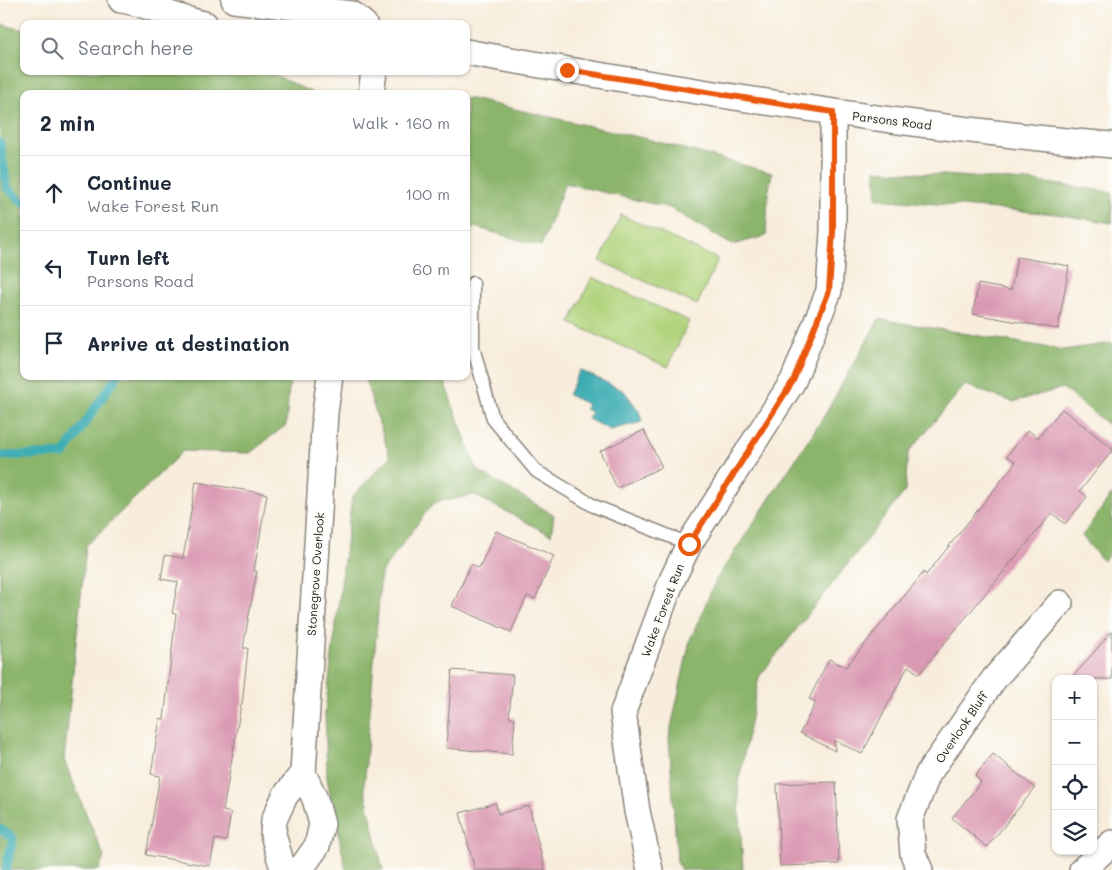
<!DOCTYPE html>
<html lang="en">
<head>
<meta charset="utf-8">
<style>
  :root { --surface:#fff; --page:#f2f2f3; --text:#1f2937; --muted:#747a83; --line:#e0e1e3 }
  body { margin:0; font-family:Mali,sans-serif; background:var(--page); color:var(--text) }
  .controls { position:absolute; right:15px; bottom:15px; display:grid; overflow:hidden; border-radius:10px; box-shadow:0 1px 4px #0004 }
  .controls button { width:45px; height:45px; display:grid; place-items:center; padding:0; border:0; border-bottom:1px solid var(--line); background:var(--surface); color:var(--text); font:25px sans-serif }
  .stop { position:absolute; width:15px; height:15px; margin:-11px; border:4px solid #ea580c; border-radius:50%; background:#fff }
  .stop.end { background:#ea580c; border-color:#fff; box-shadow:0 1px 5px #0008 }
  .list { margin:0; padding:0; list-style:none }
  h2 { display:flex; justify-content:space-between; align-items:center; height:65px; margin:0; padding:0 20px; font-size:21px }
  h2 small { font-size:16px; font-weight:400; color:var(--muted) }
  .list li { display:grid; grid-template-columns:32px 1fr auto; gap:15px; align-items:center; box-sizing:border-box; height:75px; padding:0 20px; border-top:1px solid var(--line) }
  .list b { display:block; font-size:19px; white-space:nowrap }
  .list p { margin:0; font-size:16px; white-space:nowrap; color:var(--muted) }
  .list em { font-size:16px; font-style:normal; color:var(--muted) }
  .icon { flex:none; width:28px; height:28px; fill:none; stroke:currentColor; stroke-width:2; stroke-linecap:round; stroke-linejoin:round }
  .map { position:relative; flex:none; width:1112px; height:870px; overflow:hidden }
  .search { position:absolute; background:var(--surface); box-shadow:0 1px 4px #0004; left:20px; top:20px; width:450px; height:55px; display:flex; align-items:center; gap:12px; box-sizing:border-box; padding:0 18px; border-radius:10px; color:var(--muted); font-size:19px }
  .panel { position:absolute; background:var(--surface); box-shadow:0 1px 4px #0004; left:20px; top:90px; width:450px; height:290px; border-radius:10px }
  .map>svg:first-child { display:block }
  .green { fill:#b0d37c; stroke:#66784c }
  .forest { fill:#8cb56c; stroke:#546844 }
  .water { fill:#3cadb4; stroke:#2c6468 }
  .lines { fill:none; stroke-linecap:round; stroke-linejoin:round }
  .stream { stroke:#3cadb4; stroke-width:9 }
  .building { fill:#da99b2 }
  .service-casing { stroke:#8a847c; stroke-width:15 }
  .minor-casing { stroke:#8a847c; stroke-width:28 }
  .service { stroke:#fff; stroke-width:12 }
  .minor { stroke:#fff; stroke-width:25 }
  .route { stroke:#ea580c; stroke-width:6 }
  .labels { text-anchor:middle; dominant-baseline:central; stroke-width:4; stroke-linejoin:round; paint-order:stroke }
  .street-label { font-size:12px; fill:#1c1c1c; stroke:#fdfcf7 }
</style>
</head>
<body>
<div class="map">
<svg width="1112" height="870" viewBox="0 0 1112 870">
  <rect width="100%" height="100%" fill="#fdfcf7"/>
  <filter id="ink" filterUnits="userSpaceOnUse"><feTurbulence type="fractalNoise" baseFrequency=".02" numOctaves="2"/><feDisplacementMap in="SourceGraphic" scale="10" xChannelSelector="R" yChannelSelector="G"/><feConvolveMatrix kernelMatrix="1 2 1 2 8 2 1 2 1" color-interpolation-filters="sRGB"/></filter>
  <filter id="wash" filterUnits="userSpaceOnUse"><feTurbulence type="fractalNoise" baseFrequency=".0096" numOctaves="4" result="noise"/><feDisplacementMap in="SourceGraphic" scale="20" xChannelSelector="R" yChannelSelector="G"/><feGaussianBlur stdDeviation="1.12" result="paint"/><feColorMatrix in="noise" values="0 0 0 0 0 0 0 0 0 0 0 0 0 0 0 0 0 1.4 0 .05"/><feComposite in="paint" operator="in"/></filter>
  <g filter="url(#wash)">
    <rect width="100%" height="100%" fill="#f8eddc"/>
    <!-- green -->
    <g class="green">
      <path d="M 621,215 L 718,259 L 697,305 L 600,261 Z"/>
      <path d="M 592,277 L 689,321 L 668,367 L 570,323 Z"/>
    </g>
    <!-- forest -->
    <g class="forest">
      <path d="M 0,24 L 24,30 L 24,71 L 266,71 L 311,92 L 311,94 L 24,94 L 24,376 L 290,376 L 286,425 L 250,453 L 183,451 L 86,546 L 64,760 L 104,857 L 99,870 L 0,870 Z"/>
      <path d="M 466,98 L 651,140 L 772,173 L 768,195 L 766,236 L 732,245 L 670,208 L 565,183 L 541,246 L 475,227 L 466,234 Z"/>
      <path d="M 875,170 L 1039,182 L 1112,192 L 1112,223 L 1056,214 L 877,199 Z"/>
      <path d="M 879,319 L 1063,350 L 1112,343 L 1112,428 L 1063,388 L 1013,402 L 965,385 L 908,453 L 905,491 L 759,677 L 738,785 L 743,870 L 681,870 L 677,861 L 669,737 L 690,640 L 717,578 L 823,418 Z"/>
      <path d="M 364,376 L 445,376 L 446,387 L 477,470 L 554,515 L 551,535 L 474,495 L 433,503 L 381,573 L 364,787 L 383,870 L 346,870 L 327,778 L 325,712 L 352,497 L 390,457 Z"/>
      <path d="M 1112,494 L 1112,551 L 1103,561 L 1082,536 Z"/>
    </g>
    <!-- water -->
    <path class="water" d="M 580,370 L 624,391 L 639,411 L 642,422 L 610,430 L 588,419 L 591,412 L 585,409 L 587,404 L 568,395 Z"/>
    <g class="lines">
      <!-- stream -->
      <g class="stream">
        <path d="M 0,143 L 7,188 L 24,203"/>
        <path d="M 0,456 L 64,454 L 117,376"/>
        <path d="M 0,829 L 13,838 L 6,870"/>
      </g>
    </g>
    <g id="blocks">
      <!-- building -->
      <g class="building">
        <path d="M 1017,257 L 1069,266 L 1058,329 L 973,314 L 978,284 L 1011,290 Z"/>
        <path d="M 1062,409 L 1112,448 L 1112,451 L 1080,491 L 1087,497 L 1065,524 L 1052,513 L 919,674 L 908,666 L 862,754 L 834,740 L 835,751 L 800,733 L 816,702 L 809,699 L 829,659 L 846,667 L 924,572 L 926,575 L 1016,462 L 1007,456 L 1028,430 L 1038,438 Z"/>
        <path d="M 644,430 L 662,467 L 617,488 L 600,451 Z"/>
        <path d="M 196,482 L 267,494 L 254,571 L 257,571 L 243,648 L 248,648 L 242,705 L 241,705 L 223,811 L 231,813 L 226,841 L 215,839 L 210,866 L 146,855 L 160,776 L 151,774 L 160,718 L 164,719 L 176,614 L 172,613 L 178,582 L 161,579 L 165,555 L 183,558 Z"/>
        <path d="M 496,531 L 554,556 L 535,599 L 527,596 L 511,632 L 452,606 L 471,564 L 479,568 Z"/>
        <path d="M 1112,631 L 1112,679 L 1071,679 Z"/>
        <path d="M 452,670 L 513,675 L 509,717 L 515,718 L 512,754 L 446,748 Z"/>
        <path d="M 993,754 L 1035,788 L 987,847 L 952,818 L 981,782 L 975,776 Z"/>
        <path d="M 836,782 L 839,864 L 780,866 L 777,784 Z"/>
        <path d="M 496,803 L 498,814 L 529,806 L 545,870 L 475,870 L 460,813 Z"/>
      </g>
    </g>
  </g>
  <g filter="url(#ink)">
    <use href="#blocks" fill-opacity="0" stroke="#8a847c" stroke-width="1"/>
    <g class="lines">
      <!-- service casing -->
      <g class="service-casing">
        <path id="service" d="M 473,283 L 473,347 L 493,419 L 536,471 L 594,506 L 689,544"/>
      </g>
      <!-- minor casing -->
      <g class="minor-casing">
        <g id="minor">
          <path d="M 121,0 C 150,4 176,19 205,24"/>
          <path d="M 234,0 L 352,14 L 364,24"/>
          <path d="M 466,52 C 617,79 769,104 921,124 C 985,132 1048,140 1112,145"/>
          <path d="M 371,94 L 374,71"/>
          <path d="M 303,773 L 325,413 L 330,376"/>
          <path d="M 286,870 L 281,862 L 273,834 L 274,820 L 285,796 L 303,773 L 315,799 L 322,824 L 317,846 L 300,870"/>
          <path d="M 650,870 L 637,811 L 623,712 L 672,580 L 689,544 L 793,381 L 829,291 L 833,232 L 833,113"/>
          <path d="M 920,870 L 913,854 L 910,819 L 928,774 L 994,679 L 1060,603"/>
          <path d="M 1082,870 L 1112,843"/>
        </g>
      </g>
      <!-- service -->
      <use href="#service" class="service"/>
      <!-- minor -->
      <use href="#minor" class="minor"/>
    </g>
  </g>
  <g class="lines" filter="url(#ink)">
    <!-- route -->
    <path class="route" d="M 567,70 L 833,112 L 833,232 L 829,291 L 793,381 L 689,544"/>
  </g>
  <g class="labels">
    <!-- street labels -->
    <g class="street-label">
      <text transform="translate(892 120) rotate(7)">Parsons Road</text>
      <text transform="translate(315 574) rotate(-86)">Stonegrove Overlook</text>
      <text transform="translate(662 610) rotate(-69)">Wake Forest Run</text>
      <text transform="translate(961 727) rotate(-56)">Overlook Bluff</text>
    </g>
  </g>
</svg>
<div class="controls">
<button>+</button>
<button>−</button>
<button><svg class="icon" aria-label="locate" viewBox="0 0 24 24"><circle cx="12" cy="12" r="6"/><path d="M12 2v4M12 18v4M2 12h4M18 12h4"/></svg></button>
<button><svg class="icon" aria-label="layers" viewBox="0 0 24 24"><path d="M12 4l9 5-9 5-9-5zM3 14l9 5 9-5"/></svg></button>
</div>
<div class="stop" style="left:689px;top:544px"></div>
<div class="stop end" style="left:567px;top:70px"></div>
<div class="search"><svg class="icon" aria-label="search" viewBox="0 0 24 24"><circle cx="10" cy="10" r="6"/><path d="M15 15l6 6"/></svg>Search here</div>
<section class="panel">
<h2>2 min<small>Walk · 160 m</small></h2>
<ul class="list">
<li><svg class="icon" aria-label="ahead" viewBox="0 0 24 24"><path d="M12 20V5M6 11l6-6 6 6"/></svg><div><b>Continue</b><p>Wake Forest Run</p></div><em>100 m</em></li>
<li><svg class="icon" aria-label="left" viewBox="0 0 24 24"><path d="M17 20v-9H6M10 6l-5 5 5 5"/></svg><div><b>Turn left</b><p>Parsons Road</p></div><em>60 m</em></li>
<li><svg class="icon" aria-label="arrive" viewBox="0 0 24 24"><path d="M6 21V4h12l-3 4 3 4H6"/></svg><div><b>Arrive at destination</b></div></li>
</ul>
</section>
</div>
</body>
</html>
